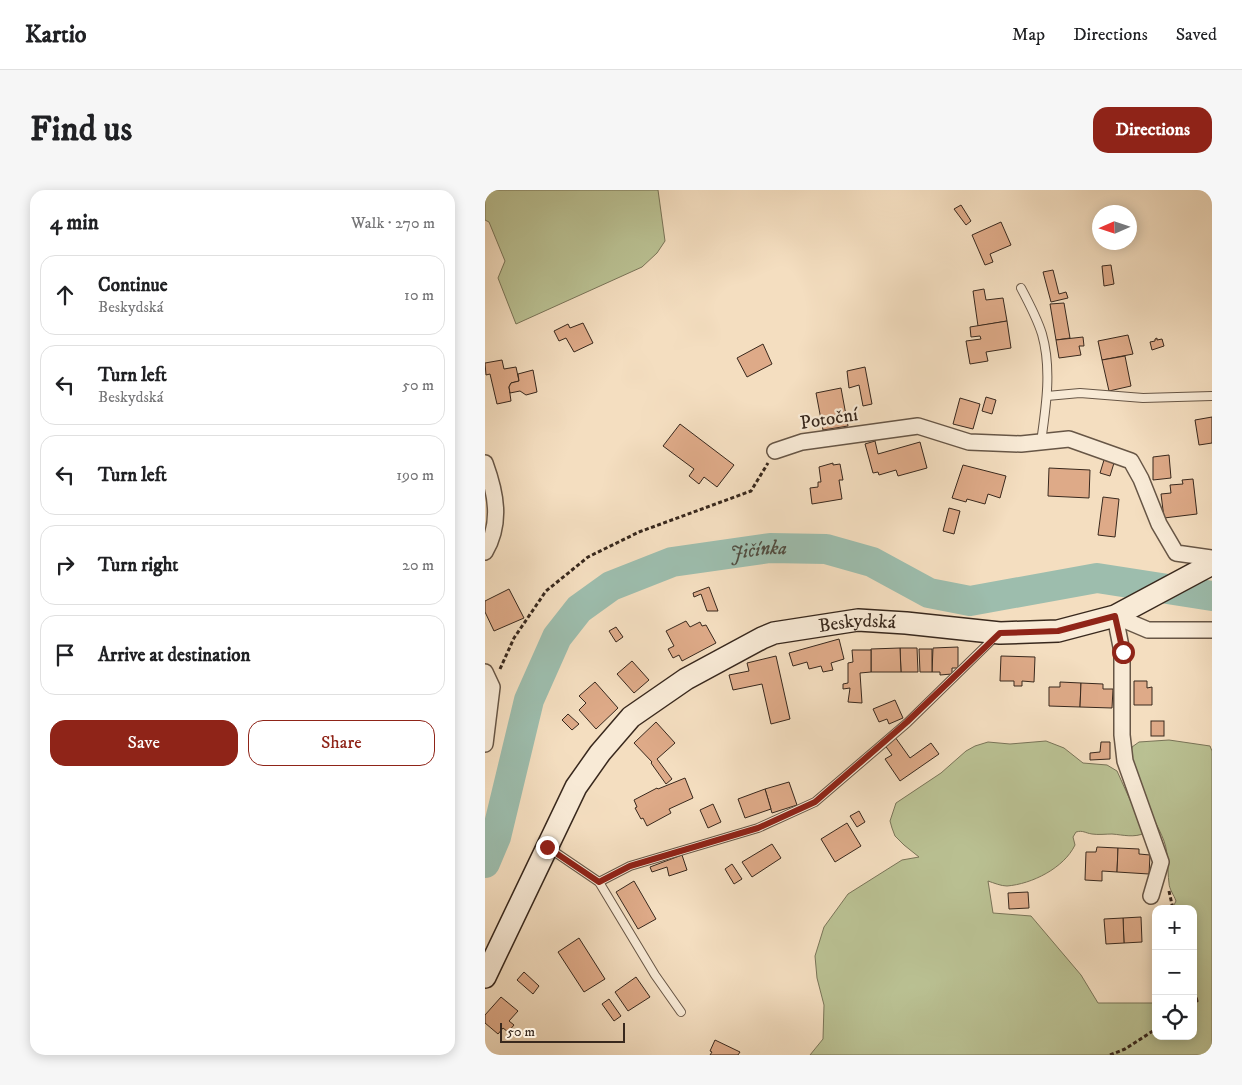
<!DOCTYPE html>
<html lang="en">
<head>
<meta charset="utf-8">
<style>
  :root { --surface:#fff; --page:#f6f6f6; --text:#202124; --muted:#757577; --line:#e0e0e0; --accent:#8f2418 }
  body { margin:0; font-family:"IM FELL DW Pica",serif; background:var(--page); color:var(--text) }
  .controls { position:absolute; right:15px; bottom:15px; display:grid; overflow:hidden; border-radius:10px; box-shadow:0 2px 12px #0003 }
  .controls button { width:45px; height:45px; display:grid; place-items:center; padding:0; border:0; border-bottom:1px solid var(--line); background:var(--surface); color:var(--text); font:25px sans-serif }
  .compass { position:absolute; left:607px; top:15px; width:45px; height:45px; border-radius:50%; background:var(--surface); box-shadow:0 2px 12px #0003; rotate:267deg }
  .scale { position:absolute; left:15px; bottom:12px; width:125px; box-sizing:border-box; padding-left:5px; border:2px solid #38281d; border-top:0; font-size:14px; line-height:18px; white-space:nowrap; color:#38281d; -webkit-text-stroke:4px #f8ead6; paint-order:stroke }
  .stop { position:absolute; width:15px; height:15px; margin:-11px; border:4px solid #8f2418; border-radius:50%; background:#fff }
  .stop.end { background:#8f2418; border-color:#fff; box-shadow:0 1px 5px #0008 }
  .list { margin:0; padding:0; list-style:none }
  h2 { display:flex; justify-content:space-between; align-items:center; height:65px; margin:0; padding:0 20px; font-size:21px }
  h2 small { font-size:16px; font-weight:400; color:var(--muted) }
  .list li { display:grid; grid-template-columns:32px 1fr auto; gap:15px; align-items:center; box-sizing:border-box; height:80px; margin:0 10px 10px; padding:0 10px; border:1px solid var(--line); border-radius:15px }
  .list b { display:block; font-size:19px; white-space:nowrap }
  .list p { margin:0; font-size:16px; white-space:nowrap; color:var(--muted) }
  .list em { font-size:16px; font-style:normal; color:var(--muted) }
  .actions { display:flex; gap:10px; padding:15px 20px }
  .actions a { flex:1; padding:11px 0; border:1px solid var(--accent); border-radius:15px; text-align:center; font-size:18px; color:var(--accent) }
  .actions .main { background:var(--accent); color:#fff }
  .icon { flex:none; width:28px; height:28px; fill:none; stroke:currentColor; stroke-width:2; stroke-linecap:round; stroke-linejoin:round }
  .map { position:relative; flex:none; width:727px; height:865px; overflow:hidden; border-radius:15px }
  header { display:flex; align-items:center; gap:30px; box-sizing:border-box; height:70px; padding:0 25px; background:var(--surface); border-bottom:1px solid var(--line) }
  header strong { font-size:24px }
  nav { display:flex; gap:28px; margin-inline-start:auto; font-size:18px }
  .intro { display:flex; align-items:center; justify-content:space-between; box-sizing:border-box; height:120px; padding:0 30px }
  h1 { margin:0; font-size:35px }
  .button { padding:12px 22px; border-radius:15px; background:var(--accent); color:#fff; font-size:18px; font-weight:700 }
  main { display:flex; gap:30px; padding:0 30px }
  aside { flex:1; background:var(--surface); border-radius:15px; box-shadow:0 2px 12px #0003 }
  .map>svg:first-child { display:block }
  .green { fill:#bac193; stroke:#797458 }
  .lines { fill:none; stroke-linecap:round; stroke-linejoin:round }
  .stream { stroke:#758173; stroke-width:5 }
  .river { stroke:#9dbdad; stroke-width:30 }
  .building { fill:#deaa88; stroke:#38281d }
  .lane-casing { stroke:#675646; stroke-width:10 }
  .street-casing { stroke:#675646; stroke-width:18 }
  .secondary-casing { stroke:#38281d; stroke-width:24 }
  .path { stroke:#38281d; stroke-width:3; stroke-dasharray:4 2.5; stroke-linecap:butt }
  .lane { stroke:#f8ead6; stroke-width:8 }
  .street { stroke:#f8ead6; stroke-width:15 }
  .secondary { stroke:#f8ead6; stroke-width:21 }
  .route { stroke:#8f2418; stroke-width:6 }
  .labels { text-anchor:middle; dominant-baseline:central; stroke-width:4.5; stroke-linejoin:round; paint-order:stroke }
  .street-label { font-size:19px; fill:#38281d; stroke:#f8ead6 }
  .water-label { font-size:20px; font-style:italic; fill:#514d41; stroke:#f8ead6 }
</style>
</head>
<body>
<header>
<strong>Kartio</strong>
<nav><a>Map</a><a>Directions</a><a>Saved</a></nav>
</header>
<div class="intro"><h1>Find us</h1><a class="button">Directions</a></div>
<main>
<aside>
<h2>4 min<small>Walk · 270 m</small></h2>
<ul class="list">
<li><svg class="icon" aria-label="ahead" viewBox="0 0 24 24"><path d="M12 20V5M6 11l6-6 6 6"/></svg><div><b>Continue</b><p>Beskydská</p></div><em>10 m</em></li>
<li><svg class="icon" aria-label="left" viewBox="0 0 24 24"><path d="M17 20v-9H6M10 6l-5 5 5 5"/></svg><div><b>Turn left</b><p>Beskydská</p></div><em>50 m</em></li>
<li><svg class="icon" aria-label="left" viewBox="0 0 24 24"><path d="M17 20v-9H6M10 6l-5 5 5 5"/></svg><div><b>Turn left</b></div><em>190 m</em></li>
<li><svg class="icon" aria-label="right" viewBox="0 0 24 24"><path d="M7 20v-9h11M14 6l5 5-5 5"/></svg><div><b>Turn right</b></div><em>20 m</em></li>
<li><svg class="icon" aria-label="arrive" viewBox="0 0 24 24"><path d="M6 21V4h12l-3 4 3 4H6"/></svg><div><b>Arrive at destination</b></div></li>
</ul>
<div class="actions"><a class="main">Save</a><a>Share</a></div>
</aside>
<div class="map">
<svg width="727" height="865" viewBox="0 0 727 865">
  <rect width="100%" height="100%" fill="#f4dec0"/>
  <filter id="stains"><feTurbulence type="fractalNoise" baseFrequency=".004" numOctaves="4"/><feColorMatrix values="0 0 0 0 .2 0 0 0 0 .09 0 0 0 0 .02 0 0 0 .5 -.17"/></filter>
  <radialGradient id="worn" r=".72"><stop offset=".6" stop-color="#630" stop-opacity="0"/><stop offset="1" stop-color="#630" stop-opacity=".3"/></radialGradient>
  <!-- green -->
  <g class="green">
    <path d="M 0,0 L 173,0 L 180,51 L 172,63 L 157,77 L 31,134 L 13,88 L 20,71 L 4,32 L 0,30 Z"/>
    <path d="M 684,550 L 725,556 L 727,561 L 727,865 L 325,865 L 338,849 L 339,815 L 332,788 L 330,766 L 339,737 L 363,704 L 417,670 L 434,667 L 419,655 L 410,646 L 407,638 L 405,631 L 411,613 L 456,583 L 481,561 L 490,556 L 503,552 L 525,554 L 561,551 L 579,558 L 598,573 L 622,575 L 632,581 L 660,643 C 649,648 639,645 627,644 C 621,644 613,645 607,644 C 600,643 598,640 591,642 L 588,647 L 590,655 C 579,678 547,694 522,696 C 516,696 509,693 503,691 L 508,723 L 546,726 L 596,785 L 613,813 L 671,813 L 671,846 L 708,846 L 708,719 L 687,719 L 691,711 C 689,705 684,699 684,693 C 682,678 684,665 679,651 C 668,622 640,589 647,557 L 654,552 Z"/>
  </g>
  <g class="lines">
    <!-- stream -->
    <path class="stream" d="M 0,636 L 11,647"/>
    <!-- river -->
    <path class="river" id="s1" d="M 0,673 L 11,647 L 44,510 L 72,447 L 94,419 L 126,396 L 187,372 L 285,358 L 341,359 L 387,372 L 444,403 L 485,411 L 612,388 L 727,406"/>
  </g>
  <!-- building -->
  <g class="building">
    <path d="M 476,15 L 486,31 L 481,35 L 469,19 Z"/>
    <path d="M 516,32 L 526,55 L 505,64 L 508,72 L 500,75 L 487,45 Z"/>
    <path d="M 626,75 L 629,94 L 619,96 L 617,76 Z"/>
    <path d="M 568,80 L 574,104 L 581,102 L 583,108 L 566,112 L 558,82 Z"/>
    <path d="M 499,99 L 501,110 L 518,108 L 522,131 L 493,136 L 488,101 Z"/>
    <path d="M 579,113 L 585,148 L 571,150 L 565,114 Z"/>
    <path d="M 522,131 L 526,158 L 501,162 L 503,171 L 485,174 L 481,151 L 496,149 L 495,146 L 486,147 L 485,137 Z"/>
    <path d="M 98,133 L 108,153 L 89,162 L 81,148 L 74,151 L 69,141 L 83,134 L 85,138 Z"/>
    <path d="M 643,145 L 648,164 L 617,170 L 613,151 Z"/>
    <path d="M 598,147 L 599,156 L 594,156 L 596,165 L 574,168 L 571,150 Z"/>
    <path d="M 672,148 L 672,150 L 677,149 L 679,156 L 667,160 L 665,152 L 670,151 L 670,149 Z"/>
    <path d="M 278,154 L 287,174 L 262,187 L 252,168 Z"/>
    <path d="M 640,166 L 646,196 L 624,201 L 617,170 Z"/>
    <path d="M 17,170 L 19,179 L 31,177 L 34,191 L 26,193 L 24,197 L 26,211 L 12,214 L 5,184 L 1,185 L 0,173 Z"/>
    <path d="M 380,177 L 387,214 L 378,216 L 374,195 L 364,198 L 362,181 Z"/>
    <path d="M 48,180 L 52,202 L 41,205 L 35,201 L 25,203 L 24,197 L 26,193 L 34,191 L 33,184 Z"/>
    <path d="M 356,198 L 363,236 L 338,240 L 331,203 Z"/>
    <path d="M 501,207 L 511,210 L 507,224 L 497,221 Z"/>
    <path d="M 475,208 L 495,214 L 488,239 L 468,234 Z"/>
    <path d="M 727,227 L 727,253 L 714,255 L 710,230 Z"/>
    <path d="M 195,234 L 249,275 L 232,297 L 219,287 L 214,294 L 204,286 L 209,279 L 178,256 Z"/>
    <path d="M 390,251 L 393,264 L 435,252 L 442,278 L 413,286 L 411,280 L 394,285 L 393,282 L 388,283 L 380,254 Z"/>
    <path d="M 684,265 L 686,288 L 668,290 L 668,267 Z"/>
    <path d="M 619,270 L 629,273 L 625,286 L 615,283 Z"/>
    <path d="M 348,273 L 348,275 L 355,274 L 358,290 L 354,290 L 357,309 L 327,314 L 325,298 L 333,297 L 333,292 L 336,292 L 334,277 Z"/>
    <path d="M 478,275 L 521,286 L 515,308 L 503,304 L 500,314 L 482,309 L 481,312 L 467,308 Z"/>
    <path d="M 564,278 L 605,280 L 604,308 L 563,306 Z"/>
    <path d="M 708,289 L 712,324 L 679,328 L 676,304 L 686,303 L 685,295 L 698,294 L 697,290 Z"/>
    <path d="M 618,307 L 634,309 L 630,347 L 613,345 Z"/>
    <path d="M 464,318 L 475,321 L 469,344 L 458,341 Z"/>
    <path d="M 224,397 L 233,421 L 222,421 L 216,404 L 209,407 L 208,403 Z"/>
    <path d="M 24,399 L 39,428 L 9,441 L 0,422 L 0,411 Z"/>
    <path d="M 201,431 L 205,437 L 215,432 L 217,436 L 221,435 L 231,453 L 197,471 L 194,465 L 188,468 L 183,459 L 189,456 L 181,441 Z"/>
    <path d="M 131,437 L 138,447 L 131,452 L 124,441 Z"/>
    <path d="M 354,449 L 359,469 L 346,473 L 348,480 L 338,482 L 336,476 L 324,479 L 322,472 L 308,476 L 304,463 Z"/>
    <path d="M 473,457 L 473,478 L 467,478 L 467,484 L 455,485 L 455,482 L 447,482 L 448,458 Z"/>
    <path d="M 415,458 L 432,458 L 433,482 L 416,482 Z"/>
    <path d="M 415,458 L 416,482 L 386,482 L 386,459 Z"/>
    <path d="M 434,459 L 447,459 L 447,482 L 435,482 Z"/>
    <path d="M 367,460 L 386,460 L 386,482 L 375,483 L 377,513 L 363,512 L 365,498 L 358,499 L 358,494 L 363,493 L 363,473 L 368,472 Z"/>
    <path d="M 291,466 L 305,529 L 286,534 L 277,494 L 248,500 L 244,485 L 264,481 L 262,473 Z"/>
    <path d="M 516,466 L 550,467 L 549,492 L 537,491 L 537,496 L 529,496 L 529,491 L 515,491 Z"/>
    <path d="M 147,471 L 164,490 L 149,503 L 132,484 Z"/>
    <path d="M 649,491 L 662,491 L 662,498 L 667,497 L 667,515 L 649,515 Z"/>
    <path d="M 110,492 L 133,518 L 111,539 L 94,520 L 101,513 L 94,506 Z"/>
    <path d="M 575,492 L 596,493 L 595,517 L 564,516 L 564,497 L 575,497 Z"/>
    <path d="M 596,493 L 618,494 L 618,499 L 628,499 L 627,518 L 595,517 Z"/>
    <path d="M 410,510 L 418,528 L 404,534 L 402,529 L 394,532 L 388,519 Z"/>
    <path d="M 83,524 L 94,534 L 87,540 L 77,530 Z"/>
    <rect x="666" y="531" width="13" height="15"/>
    <path d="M 171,532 L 190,553 L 172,569 L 187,589 L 181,594 L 166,573 L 167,572 L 149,553 Z"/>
    <path d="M 410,547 L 425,568 L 446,553 L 454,564 L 415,591 L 400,569 L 407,565 L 399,554 Z"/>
    <path d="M 616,552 L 625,552 L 625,569 L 605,570 L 605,563 L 615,562 Z"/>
    <path d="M 200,588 L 208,608 L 184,619 L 186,623 L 162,636 L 158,628 L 156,629 L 150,618 L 152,617 L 149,610 L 172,598 L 173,599 Z"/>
    <path d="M 304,592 L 312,615 L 287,623 L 280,599 Z"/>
    <path d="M 280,599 L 286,619 L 260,628 L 253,609 Z"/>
    <path d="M 228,614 L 236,632 L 223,638 L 215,620 Z"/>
    <path d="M 374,621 L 380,632 L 372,637 L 365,626 Z"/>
    <path d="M 362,633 L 376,656 L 350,672 L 336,649 Z"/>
    <path d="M 287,654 L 296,668 L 267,687 L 257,672 Z"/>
    <path d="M 612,657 L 633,658 L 632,682 L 617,681 L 617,691 L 600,690 L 601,662 L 611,662 Z"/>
    <path d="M 633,658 L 654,659 L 654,664 L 665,665 L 664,684 L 632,682 Z"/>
    <path d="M 197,665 L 202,680 L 184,686 L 182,677 L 167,682 L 165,677 Z"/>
    <path d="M 247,674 L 257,689 L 249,694 L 240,679 Z"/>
    <path d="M 149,691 L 171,729 L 153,739 L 131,702 Z"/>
    <path d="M 543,702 L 544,718 L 524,719 L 523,703 Z"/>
    <path d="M 656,727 L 657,752 L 639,753 L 638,728 Z"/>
    <path d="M 638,728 L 639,753 L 621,754 L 619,729 Z"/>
    <path d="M 94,748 L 120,789 L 99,802 L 73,762 Z"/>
    <path d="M 39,782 L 54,796 L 48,804 L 32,790 Z"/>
    <path d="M 151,787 L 165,807 L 143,821 L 130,802 Z"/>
    <path d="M 16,807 L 33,821 L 24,831 L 29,835 L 23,842 L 18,838 L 13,844 L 0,833 L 0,825 Z"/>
    <path d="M 124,809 L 136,826 L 129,831 L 117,814 Z"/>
    <path d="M 230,850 L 255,862 L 253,865 L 225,865 L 227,862 L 225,861 Z"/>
  </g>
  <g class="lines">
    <!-- lane casing -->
    <g class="lane-casing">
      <g id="lane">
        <path d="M 536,98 C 544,113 552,128 557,144 C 567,179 561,217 556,252"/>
        <path d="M 562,206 L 595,203 L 658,208 L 727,206"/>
        <path d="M 64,658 L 114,692 L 170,785 L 196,822"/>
        <path d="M 114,692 L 145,676 L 273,638 L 330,612 L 422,533 L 511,446"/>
      </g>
    </g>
    <!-- street casing -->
    <g class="street-casing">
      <g id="street">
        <path d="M 290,261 L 317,252 L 433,236 L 484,252 L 536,254 L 584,249 L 646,271 L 656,289 L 674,334 L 691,363 L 727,368"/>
        <path d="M 0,273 C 11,303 17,333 0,362"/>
        <path d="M 630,426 L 637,462 L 637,545 L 640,571 L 676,672 L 666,706"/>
        <path d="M 630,426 L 663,440 L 727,440"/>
        <path d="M 0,482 L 7,497 L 0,554"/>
      </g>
    </g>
    <!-- secondary casing -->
    <g class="secondary-casing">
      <g id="secondary">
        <path id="s2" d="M 0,787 L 91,597 L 115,563 L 146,527 L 201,489 L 277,448 L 289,443 L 373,430 L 421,433 L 515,443 L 573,441 L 630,426 L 727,374"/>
      </g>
    </g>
    <!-- path -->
    <g class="path">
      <path d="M 15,479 L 29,448 L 61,401 L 103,367 L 154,342 L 266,301 L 283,273"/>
      <path d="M 684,701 L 688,719"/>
      <path d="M 708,795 L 712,811 L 708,814"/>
      <path d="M 625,865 L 640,859 L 671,839"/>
    </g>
    <!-- lane -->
    <use href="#lane" class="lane"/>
    <!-- street -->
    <use href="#street" class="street"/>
    <!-- secondary -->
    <use href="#secondary" class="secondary"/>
  </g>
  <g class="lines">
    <!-- route -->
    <path class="route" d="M 62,657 L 114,692 L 145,676 L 273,638 L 330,612 L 422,532 L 515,443 L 573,441 L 630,426 L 638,462"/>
  </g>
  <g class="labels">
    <!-- street labels -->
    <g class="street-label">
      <text transform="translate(344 229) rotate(-9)">Potoční</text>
      <text stroke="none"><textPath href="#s2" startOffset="550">Beskydská</textPath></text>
    </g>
    <!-- water labels -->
    <g class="water-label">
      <text stroke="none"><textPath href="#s1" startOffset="466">Jičínka</textPath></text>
    </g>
  </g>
  <rect width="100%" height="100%" filter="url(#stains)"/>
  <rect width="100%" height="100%" fill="url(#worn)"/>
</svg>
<div class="controls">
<button>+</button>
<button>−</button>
<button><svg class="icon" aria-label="locate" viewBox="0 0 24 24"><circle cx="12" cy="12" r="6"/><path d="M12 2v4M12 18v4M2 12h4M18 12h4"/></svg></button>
</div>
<svg class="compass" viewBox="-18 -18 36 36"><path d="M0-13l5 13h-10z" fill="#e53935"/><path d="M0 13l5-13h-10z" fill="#757577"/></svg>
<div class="scale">50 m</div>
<div class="stop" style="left:638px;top:462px"></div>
<div class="stop end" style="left:62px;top:657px"></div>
</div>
</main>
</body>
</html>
